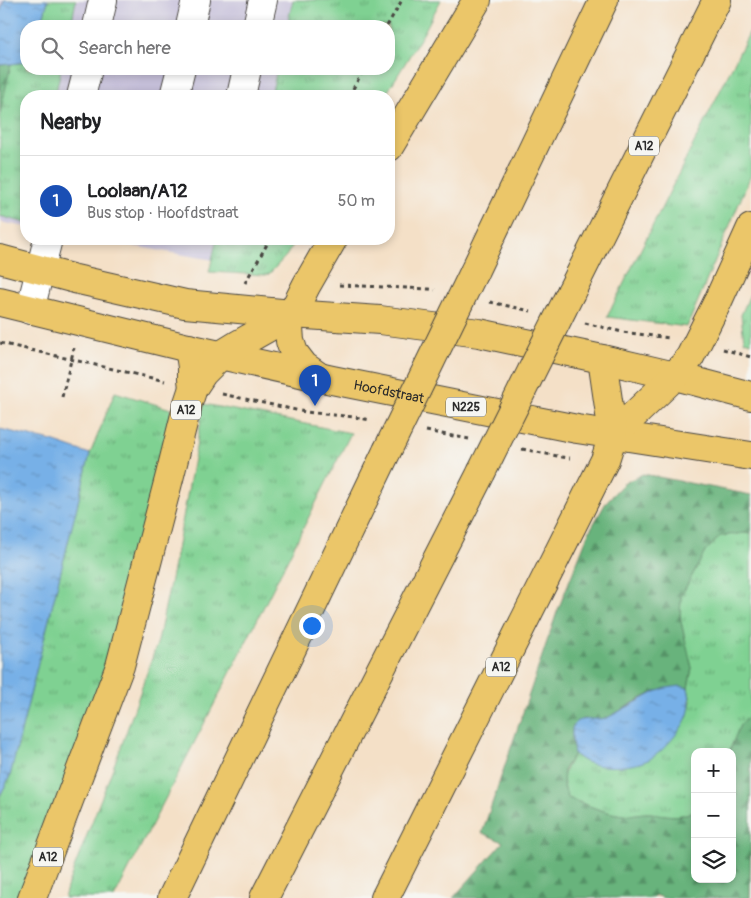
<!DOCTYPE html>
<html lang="en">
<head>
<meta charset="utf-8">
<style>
  :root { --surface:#fff; --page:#f2f2f2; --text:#202124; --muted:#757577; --line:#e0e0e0; --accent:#d1495b }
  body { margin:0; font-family:Pangolin,sans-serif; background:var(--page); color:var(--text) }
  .controls { position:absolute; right:15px; bottom:15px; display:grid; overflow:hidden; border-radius:10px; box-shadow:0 2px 8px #0003 }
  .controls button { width:45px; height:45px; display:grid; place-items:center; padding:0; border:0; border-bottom:1px solid var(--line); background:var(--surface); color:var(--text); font:25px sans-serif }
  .you { position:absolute; left:311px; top:625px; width:18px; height:18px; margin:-12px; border:4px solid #fff; border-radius:50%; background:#1a73e8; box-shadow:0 0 0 8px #1a73e833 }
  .badge { display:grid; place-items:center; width:32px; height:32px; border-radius:50%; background:var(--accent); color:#fff; font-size:16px; font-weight:700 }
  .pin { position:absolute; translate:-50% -41px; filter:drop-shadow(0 1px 2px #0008) }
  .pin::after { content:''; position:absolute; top:26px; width:18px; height:15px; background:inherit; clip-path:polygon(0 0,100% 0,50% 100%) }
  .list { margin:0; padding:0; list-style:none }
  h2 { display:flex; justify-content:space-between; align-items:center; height:65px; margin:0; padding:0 20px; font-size:21px }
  h2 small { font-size:16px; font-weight:400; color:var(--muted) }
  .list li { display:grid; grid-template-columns:32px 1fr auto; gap:15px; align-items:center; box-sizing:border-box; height:90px; padding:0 20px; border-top:1px solid var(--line) }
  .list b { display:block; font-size:19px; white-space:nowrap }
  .list p { margin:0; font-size:16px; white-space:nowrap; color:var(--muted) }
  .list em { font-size:16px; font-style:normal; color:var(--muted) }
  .icon { flex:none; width:28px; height:28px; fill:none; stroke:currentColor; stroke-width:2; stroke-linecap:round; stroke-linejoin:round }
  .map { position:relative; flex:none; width:751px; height:898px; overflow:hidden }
  .search { position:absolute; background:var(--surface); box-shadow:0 2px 8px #0003; left:20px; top:20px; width:375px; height:55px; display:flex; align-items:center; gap:12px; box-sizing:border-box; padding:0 18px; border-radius:20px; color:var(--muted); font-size:19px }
  .panel { position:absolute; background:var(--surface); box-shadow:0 2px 8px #0003; left:20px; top:90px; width:375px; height:155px; border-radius:20px }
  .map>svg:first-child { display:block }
  .industrial { fill:#c6c0da }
  .grass { fill:url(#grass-tufts); stroke:#557e5e }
  .forest { fill:url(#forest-firs); stroke:#496f54 }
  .water { fill:url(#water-ripples); stroke:#516e89 }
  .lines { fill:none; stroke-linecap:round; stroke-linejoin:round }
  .minor-casing { stroke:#494642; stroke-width:30 }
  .major-casing { stroke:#494642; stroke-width:30 }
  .highway-casing { stroke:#494642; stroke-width:30 }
  .path { stroke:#494642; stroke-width:3; stroke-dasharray:4 4; stroke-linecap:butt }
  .minor { stroke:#fff; stroke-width:28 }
  .major { stroke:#ebc669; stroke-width:28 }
  .highway { stroke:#ebc669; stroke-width:28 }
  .highway-bridge-casing { stroke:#494642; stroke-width:30; stroke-linecap:butt }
  .highway-bridge { stroke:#ebc669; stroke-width:28 }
  .labels { text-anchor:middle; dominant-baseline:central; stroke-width:4.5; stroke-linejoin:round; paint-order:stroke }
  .shield { fill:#f6f6f2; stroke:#686867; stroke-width:1 }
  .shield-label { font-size:12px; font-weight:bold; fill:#2b2b2b }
  .street-label { font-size:14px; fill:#2b2b2b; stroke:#f6f6f2 }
</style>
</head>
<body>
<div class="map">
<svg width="751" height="898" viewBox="0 0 751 898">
  <defs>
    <pattern id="grass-tufts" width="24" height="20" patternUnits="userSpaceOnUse" patternTransform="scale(1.25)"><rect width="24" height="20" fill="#7fd192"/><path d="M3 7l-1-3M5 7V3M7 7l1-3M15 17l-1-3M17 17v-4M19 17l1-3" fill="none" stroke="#68aa77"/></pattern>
    <pattern id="forest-firs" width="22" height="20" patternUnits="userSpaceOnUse" patternTransform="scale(1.25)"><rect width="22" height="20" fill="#67b37c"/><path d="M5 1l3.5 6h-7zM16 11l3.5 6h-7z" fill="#559266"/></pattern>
    <pattern id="water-ripples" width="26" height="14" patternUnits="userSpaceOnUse" patternTransform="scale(1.25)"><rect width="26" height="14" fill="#77b0e7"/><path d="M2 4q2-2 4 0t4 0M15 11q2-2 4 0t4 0" fill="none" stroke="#628fbb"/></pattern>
  </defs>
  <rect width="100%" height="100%" fill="#f6f6f2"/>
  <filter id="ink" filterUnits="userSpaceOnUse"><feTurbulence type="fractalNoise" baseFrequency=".02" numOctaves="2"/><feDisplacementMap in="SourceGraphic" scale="10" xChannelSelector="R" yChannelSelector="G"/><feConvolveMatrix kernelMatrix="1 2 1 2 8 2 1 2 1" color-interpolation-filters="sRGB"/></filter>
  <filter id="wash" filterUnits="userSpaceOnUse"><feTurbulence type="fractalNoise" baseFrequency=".0096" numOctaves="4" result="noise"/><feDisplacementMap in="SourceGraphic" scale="20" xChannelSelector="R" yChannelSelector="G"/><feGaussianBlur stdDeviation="1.12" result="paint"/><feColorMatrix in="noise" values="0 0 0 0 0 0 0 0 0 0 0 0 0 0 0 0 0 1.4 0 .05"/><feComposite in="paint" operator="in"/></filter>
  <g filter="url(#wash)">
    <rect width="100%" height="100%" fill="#f4e0c7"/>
    <!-- industrial -->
    <g class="industrial">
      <path d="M 0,0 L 388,0 L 373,26 L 26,26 L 26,69 L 350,69 L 335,96 L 26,96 L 26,227 L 0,222 Z"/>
      <path d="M 93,239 L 257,239 L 242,265 Z"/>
    </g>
    <!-- grass -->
    <g class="grass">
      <path d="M 48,0 L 76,0 L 71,26 L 41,26 Z"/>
      <path d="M 293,0 L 441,0 L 423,34 L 385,96 L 271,96 L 277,69 L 389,69 L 389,26 L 287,26 Z"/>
      <path d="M 751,29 L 751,175 L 687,327 L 607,317 Z"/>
      <path d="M 26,62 L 26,69 L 61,69 L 55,96 L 26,96 L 26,223 L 0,216 L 0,65 L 11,64 Z"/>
      <path d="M 217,239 L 297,239 L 286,256 L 269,274 L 266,275 L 209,272 Z"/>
      <path d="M 751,292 L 751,343 L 744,341 L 741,315 Z"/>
      <path d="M 115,392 L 171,409 L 171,418 L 118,643 L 21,898 L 0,898 L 0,796 L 10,776 L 90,454 Z"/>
      <path d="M 204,404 L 351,433 L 238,658 L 114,898 L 64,898 L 68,884 L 121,747 L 158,641 L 178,545 Z"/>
      <path d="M 744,533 L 751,534 L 751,715 L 740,725 L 729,752 L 695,752 L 695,810 C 680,819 666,815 650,813 C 642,813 635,815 627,815 C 608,815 585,804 568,798 C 560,777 563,772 574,754 L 584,761 L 687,718 L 691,701 L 688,688 L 692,668 L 680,618 L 681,596 L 705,552 L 720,536 Z"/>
    </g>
    <!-- forest -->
    <g class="forest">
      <path d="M 11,64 L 0,114 L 0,65 Z"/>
      <path d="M 643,474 L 751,495 L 751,534 L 744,533 L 720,536 L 705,552 L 681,596 L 680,618 L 692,668 L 688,688 C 658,683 632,705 607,718 L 599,720 L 582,719 L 572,728 L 572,740 L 574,754 L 564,769 L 563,784 L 568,798 C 585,804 608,815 627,815 C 633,815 640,813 646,813 C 665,813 676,821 695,810 L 695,879 L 732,879 L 732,752 L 729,752 L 740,725 L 751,715 L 750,898 L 664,898 L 655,895 L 653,898 L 453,898 L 503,842 L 482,833 L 557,612 L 589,532 L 607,501 L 624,483 Z"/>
    </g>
    <!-- water -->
    <g class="water">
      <path d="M 4,0 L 48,0 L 41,26 L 26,26 L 26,62 L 11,64 L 0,65 L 0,14 Z"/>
      <path d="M 0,429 L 52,441 L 90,454 L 10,776 L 0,796 Z"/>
      <path d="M 680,686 L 688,688 C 693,709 688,720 674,737 C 667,745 658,755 648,760 C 631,768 600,769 584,761 C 580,759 577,756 574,754 L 572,740 L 572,728 L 577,721 C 587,718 597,720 607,718 L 655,692 L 666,688 Z"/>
    </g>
  </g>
  <g filter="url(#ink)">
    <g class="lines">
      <!-- minor casing -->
      <g class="minor-casing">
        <g id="minor">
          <path d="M 97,26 L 103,0"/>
          <path d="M 190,26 L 196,0"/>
          <path d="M 257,26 L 263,0"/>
          <path d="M 81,96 L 88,69"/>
          <path d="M 174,96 L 181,69"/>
          <path d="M 241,96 L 247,69"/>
          <path d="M 30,310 L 48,239"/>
        </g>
      </g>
      <!-- major casing -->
      <g class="major-casing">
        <g id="major">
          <path d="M 0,259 L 75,279 L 185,304 L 292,314 L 380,320 L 479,333 L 602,359 L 675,376 L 751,396"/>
          <path id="s1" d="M 0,302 L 184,347 L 332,380 L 577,429 L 751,456"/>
        </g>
      </g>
      <!-- highway casing -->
      <g class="highway-casing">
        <g id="highway">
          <path d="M 389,147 L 477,0"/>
          <path d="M 474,272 L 604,0"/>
          <path d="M 571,292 L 717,0"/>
          <path d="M 189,348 L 192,367 L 192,379 L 193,388"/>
          <path d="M 321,378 L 304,366 L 294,353 L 290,341 L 289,327 L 292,314 L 306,286 L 333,239"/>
          <path d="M 613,435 L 675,376 L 690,357 L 718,301 L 751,228"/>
          <path d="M 32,898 L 120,666 L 170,475 L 188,403 L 193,388 L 203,373 L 221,355 L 239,344 L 292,314"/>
          <path d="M 172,898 L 387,451"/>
          <path d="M 264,898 L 481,473"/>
          <path d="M 385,898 L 605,460 L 613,435 L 602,359"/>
        </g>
      </g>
      <!-- path -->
      <g class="path">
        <path d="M 387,26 L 402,0"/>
        <path d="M 349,96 L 364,69"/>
        <path d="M 245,283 L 270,239"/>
        <path d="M 339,285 L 429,289 L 435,290"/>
        <path d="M 490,302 L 531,311"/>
        <path d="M 585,323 L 622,332 L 670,338"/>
        <path d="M 0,343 L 165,381"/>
        <path d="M 723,349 L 751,357"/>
        <path d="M 222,394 L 305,412 L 354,417 L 371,420"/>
        <path d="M 62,397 L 74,348"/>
        <path d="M 426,431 L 469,439"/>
        <path d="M 522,449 L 562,457 L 570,458"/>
      </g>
      <!-- minor -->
      <use href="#minor" class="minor"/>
      <!-- major -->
      <use href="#major" class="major"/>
      <!-- highway -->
      <use href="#highway" class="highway"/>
      <!-- highway-bridge casing -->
      <g class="highway-bridge-casing">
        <g id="highway-bridge">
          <path d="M 387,451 L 474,272"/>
          <path d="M 481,473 L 571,292"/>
        </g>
      </g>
      <!-- highway-bridge -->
      <use href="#highway-bridge" class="highway-bridge"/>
    </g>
  </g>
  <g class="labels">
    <!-- shield labels -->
    <g class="shield">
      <rect x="629" y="136.5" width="30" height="19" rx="4"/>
      <rect x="446" y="397.5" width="40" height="19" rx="4"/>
      <rect x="171" y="400.5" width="30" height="19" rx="4"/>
      <rect x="486" y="657.5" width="30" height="19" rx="4"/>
      <rect x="33" y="847.5" width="30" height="19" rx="4"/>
    </g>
    <g class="shield-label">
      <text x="644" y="146">A12</text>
      <text x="466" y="407">N225</text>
      <text x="186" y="410">A12</text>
      <text x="501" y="667">A12</text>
      <text x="48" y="857">A12</text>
    </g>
    <!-- street labels -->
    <g class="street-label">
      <text stroke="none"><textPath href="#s1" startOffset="399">Hoofdstraat</textPath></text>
    </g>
  </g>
</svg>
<div class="controls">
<button>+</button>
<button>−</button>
<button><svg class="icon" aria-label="layers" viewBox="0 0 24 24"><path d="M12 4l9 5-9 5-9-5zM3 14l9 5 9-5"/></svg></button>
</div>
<div class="you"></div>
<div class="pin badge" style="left:315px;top:406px;background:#1a4fb4">1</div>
<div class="search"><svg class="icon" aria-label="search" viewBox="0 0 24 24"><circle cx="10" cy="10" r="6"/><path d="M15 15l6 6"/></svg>Search here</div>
<section class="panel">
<h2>Nearby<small></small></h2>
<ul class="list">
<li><span class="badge" style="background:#1a4fb4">1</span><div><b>Loolaan/A12</b><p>Bus stop · Hoofdstraat</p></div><em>50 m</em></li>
</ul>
</section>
</div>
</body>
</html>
